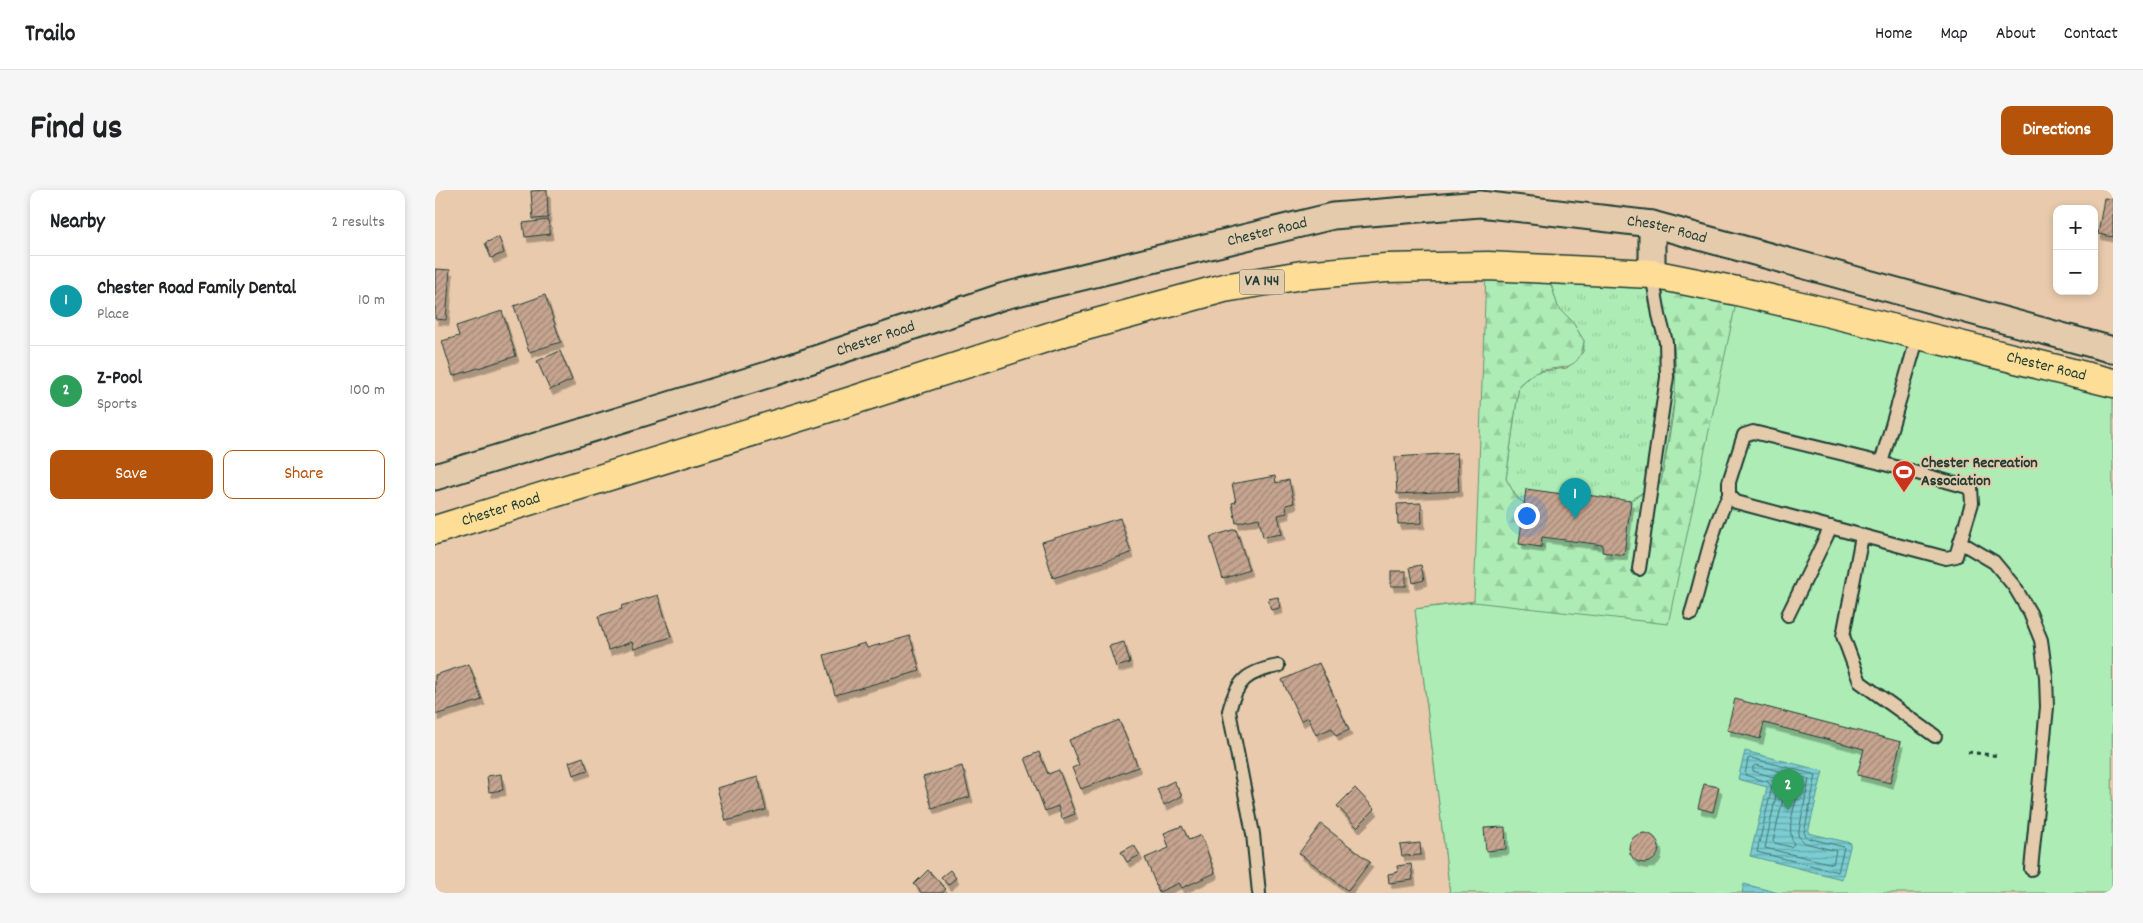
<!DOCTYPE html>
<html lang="en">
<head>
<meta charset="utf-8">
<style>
  :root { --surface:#fff; --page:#f6f6f6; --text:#202124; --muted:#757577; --line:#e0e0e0; --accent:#b45309 }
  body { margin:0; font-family:Dekko,sans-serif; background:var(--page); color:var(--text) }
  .controls { position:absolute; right:15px; top:15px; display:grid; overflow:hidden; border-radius:10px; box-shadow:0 2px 8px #0003 }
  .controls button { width:45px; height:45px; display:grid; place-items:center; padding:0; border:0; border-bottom:1px solid var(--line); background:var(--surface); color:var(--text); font:25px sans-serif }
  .you { position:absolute; left:1091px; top:325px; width:18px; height:18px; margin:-12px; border:4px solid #fff; border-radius:50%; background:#1a73e8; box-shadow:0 0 0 8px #1a73e833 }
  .badge { display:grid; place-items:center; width:32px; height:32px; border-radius:50%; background:var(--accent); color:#fff; font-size:16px; font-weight:700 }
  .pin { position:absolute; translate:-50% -41px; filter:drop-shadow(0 1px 2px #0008) }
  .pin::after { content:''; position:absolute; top:26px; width:18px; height:15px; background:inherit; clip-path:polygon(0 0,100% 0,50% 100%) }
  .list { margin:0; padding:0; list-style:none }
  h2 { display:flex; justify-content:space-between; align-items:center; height:65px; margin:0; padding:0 20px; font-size:21px }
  h2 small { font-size:16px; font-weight:400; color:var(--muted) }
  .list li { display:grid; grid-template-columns:32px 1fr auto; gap:15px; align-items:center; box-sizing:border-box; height:90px; padding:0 20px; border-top:1px solid var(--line) }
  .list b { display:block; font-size:19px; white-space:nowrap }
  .list p { margin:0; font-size:16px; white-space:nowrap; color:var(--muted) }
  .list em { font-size:16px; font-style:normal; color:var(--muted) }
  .actions { display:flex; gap:10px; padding:15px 20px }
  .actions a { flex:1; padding:11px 0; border:1px solid var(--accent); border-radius:10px; text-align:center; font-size:18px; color:var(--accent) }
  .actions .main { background:var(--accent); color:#fff }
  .map { position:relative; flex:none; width:1678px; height:703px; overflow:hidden; border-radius:10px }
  header { display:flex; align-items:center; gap:30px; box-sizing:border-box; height:70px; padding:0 25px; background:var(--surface); border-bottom:1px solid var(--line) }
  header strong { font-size:24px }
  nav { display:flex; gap:28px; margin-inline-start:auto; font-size:18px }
  .intro { display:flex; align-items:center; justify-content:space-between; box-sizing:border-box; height:120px; padding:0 30px }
  h1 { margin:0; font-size:35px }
  .button { padding:12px 22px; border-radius:10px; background:var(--accent); color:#fff; font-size:18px; font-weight:700 }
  main { display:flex; gap:30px; padding:0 30px }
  aside { flex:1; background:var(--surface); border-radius:10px; box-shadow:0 2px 8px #0003 }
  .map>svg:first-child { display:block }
  .grass { fill:url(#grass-tufts); stroke:#669574 }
  .forest { fill:url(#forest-firs); stroke:#669574 }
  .pitch { fill:#adedb5; stroke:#669574 }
  .water { fill:url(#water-rules); stroke:#569393 }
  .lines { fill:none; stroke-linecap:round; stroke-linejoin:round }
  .shore { stroke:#447773; stroke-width:1 }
  .building { fill:url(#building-hatch); stroke:#1f3d34; filter:url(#shadow) }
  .lane-casing { stroke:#1f3d34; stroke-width:16 }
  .street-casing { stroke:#1f3d34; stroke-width:29 }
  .primary-casing { stroke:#1f3d34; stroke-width:31 }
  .path { stroke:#1f3d34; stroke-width:3; stroke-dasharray:4 4; stroke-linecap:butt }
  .lane { stroke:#e4cbac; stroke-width:12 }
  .street { stroke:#e4cbac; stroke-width:25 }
  .primary { stroke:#fedd96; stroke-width:28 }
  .labels { text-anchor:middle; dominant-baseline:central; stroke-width:4; stroke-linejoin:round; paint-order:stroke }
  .shield { fill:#e4cbac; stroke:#5a6858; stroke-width:1 }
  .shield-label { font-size:15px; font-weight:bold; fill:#1f3d34 }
  .street-label { font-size:16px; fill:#1f3d34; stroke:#e4cbac }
  .poi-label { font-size:16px; font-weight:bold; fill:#1f3d34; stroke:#e4cbac; text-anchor:start }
</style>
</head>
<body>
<header>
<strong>Trailo</strong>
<nav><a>Home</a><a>Map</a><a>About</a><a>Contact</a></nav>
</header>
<div class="intro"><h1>Find us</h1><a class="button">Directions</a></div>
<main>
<aside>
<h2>Nearby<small>2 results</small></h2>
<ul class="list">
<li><span class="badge" style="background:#0f9aa8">1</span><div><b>Chester Road Family Dental</b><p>Place</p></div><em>10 m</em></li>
<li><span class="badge" style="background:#2e9e5b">2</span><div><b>Z-Pool</b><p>Sports</p></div><em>100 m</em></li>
</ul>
<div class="actions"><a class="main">Save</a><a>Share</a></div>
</aside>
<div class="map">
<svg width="1678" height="703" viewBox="0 0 1678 703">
  <defs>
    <pattern id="grass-tufts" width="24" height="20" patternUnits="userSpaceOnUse" patternTransform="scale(1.25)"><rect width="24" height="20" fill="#adedb5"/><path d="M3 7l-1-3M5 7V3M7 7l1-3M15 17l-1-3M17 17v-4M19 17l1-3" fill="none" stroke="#94cc9c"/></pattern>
    <pattern id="forest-firs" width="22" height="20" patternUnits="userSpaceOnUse" patternTransform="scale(1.25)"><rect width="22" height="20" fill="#adedb5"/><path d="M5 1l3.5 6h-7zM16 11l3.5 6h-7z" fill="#94cc9c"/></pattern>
    <pattern id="water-rules" width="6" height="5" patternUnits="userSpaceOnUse" patternTransform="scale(1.25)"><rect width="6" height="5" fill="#7bcdd2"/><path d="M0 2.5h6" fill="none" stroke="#64a8ab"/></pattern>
    <pattern id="building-hatch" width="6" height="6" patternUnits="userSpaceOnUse" patternTransform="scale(1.25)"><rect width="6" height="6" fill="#c6a490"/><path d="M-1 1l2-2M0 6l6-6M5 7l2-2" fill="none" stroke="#a08776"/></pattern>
    <filter id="shadow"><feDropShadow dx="3" dy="5.5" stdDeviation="0" flood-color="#0004"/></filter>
  </defs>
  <rect width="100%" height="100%" fill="#e9caac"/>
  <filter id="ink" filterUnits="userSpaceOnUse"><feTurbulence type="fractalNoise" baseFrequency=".02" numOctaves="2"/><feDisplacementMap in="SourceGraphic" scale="10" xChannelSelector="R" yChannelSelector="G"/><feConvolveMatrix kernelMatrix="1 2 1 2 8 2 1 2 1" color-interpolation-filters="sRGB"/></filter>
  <g filter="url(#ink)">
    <!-- grass -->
    <path class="grass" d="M 1114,88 L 1230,99 L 1231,126 L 1237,149 L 1242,191 L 1226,293 L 1206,303 L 1196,311 L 1100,321 L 1082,308 L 1071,289 L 1084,195 L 1101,182 L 1132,178 L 1148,162 L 1149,151 L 1137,131 L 1123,117 Z"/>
    <!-- forest -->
    <path class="forest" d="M 1051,84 L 1114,88 L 1123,117 L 1137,131 L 1149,151 C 1144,187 1122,173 1100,183 C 1095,185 1089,191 1084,195 L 1071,289 L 1082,308 L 1100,321 L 1139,342 L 1226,293 C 1234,246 1246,199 1238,151 C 1235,139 1222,109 1230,99 L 1323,119 L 1234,435 L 1192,430 L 1169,441 L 1015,703 L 980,419 L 1039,411 Z"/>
    <!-- pitch -->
    <path class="pitch" d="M 1301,113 L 1678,195 L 1677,703 L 1015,703 L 980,419 L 1039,412 L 1233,434 Z"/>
    <!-- water -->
    <g class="water">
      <path d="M 1310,561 L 1388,581 L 1373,643 L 1416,653 L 1407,689 L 1315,666 L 1332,597 L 1303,589 Z"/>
      <path d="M 1309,694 L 1344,703 L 1307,703 Z"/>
    </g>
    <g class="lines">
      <!-- shore -->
      <g class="shore">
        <path d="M 1316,568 L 1381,585 L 1369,643 L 1373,648 L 1409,657 L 1403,682 L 1322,662 L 1337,597 L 1333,592 L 1310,585 L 1313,569 Z"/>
        <path d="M 1321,575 L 1374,589 L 1363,646 L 1370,653 L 1401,661 L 1398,674 L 1330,658 L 1343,596 L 1338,587 L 1318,581 L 1318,577 Z"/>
        <path d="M 1354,591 L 1365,596 C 1361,614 1350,637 1359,654 L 1356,657 L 1340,653 L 1338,651 L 1350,601 L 1351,593 Z"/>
      </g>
    </g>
    <!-- building -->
    <g class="building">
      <path d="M 112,0 L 113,28 L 98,29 L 96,1 Z"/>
      <path d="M 1669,8 L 1678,9 L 1678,47 L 1663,44 Z"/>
      <path d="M 113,30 L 115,44 L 90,47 L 88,33 Z"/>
      <path d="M 64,47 L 69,63 L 56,68 L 50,53 Z"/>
      <path d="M 0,79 L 15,80 L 11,130 L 0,129 Z"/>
      <path d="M 110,105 L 126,152 L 94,162 L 79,116 Z"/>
      <path d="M 67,121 L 81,166 L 18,186 L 7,151 L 24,146 L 21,136 Z"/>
      <path d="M 125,161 L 137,190 L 115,200 L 102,171 Z"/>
      <path d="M 1022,263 L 1024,301 L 962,304 L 960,267 Z"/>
      <path d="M 840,286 L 841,293 L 854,290 L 859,313 L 851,315 L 852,323 L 843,325 L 847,344 L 828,347 L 824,328 L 801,333 L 797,313 L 801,312 L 797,294 Z"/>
      <path d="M 1137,298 L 1152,299 L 1151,305 L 1196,311 L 1189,365 L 1167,362 L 1168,355 L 1107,347 L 1106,357 L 1084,354 L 1091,299 L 1135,305 Z"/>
      <path d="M 986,313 L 987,333 L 963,334 L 962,314 Z"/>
      <path d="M 685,328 L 696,363 L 618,388 L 607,352 Z"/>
      <path d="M 801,339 L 814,380 L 788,389 L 775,347 Z"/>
      <path d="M 986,375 L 989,390 L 978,393 L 975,377 Z"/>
      <rect x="956" y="381" width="15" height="15"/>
      <path d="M 223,405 L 236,447 L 199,459 L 197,452 L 173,460 L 163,426 L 187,419 L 186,416 Z"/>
      <path d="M 843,407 L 845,418 L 836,420 L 833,409 Z"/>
      <path d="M 475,446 L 485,481 L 400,505 L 389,465 L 430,453 L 432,458 Z"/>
      <path d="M 689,452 L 695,473 L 681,477 L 674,456 Z"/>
      <path d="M 884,473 L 914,540 L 901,546 L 897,538 L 881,545 L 873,527 L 866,531 L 847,490 Z"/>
      <path d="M 34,474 L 47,510 L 0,525 L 0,485 Z"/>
      <path d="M 1300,509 L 1466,552 L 1455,593 L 1422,585 L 1429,559 L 1329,533 L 1325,549 L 1292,540 Z"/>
      <path d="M 684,530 L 703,577 L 646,599 L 637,578 L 644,575 L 634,550 Z"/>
      <path d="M 604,562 L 613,584 L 624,580 L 640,624 L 627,629 L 623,616 L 610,621 L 590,568 Z"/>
      <path d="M 148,567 L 153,580 L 138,585 L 134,572 Z"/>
      <path d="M 527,576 L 535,607 L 497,618 L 488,587 Z"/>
      <path d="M 66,584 L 68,600 L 54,602 L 52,586 Z"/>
      <path d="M 323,587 L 331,620 L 291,631 L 282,598 Z"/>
      <path d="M 739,591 L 747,606 L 729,615 L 722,599 Z"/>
      <path d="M 1269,594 L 1284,597 L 1278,622 L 1263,618 Z"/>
      <path d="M 920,598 L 940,619 L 922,637 L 902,616 Z"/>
      <path d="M 886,634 L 935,672 L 913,701 L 864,663 Z"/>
      <path d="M 747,636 L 754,650 L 766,645 L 780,683 L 747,698 L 744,693 L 724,702 L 710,668 L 734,658 L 729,643 Z"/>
      <path d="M 1070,637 L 1071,659 L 1051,661 L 1049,638 Z"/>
      <circle cx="1209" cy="658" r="15"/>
      <path d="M 985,653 L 986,665 L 967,666 L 965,655 Z"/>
      <path d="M 699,655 L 705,665 L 692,672 L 686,662 Z"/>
      <path d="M 976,674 L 978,690 L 954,693 L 953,684 L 963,682 L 962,676 Z"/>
      <path d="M 493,680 L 511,699 L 507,703 L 487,703 L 479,694 Z"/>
      <path d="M 515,680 L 521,688 L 513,695 L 506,687 Z"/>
    </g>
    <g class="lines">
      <!-- lane casing -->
      <g class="lane-casing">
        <g id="lane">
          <path d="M 1318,242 L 1446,273 L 1536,298 L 1537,313 L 1521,366 L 1511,368 L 1301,312 L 1294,305 L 1294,292 L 1309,245 Z"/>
          <path d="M 1446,273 L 1483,146"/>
          <path d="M 1427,346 L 1408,446 L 1425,492 L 1500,546"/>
          <path d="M 1525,352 L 1559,372 L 1579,396 L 1595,423 L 1606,450 L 1611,487 L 1612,517 L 1596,679"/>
          <path d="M 1204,379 L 1232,187 L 1231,152 L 1224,125 L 1217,84"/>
          <path d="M 1256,424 C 1269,383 1274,344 1294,305"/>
          <path d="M 1353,425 L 1396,337"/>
          <path d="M 824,703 L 818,644 L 794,521 C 802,490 812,482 843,476"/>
        </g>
      </g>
      <!-- street casing -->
      <g class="street-casing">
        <g id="street">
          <path d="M 1217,34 L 1217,84"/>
          <path id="s1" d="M 0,287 L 332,185 L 569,106 L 898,26 L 1045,14 L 1217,34 L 1678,160"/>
        </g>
      </g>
      <!-- primary casing -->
      <g class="primary-casing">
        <g id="primary">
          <path id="s2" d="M 0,340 L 413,212 L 632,141 L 789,98 L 867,85 L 951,78 L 1053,76 L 1217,84 L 1302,101 L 1387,121 L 1678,193"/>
        </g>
      </g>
      <!-- path -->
      <path class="path" d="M 1533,562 L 1564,566"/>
      <!-- lane -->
      <use href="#lane" class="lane"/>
      <!-- street -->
      <use href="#street" class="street"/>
      <!-- primary -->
      <use href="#primary" class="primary"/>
    </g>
  </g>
  <!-- icons -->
  <defs>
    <g id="stadium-pin" transform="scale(1.25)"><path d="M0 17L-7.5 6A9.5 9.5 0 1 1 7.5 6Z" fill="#c8321e" stroke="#e4cbac"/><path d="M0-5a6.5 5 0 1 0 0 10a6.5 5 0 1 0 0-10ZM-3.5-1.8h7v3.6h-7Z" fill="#fff"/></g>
  </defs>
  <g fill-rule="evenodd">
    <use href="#stadium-pin" x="1469" y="282"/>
  </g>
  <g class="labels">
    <!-- shield labels -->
    <rect class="shield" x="804.5" y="79.5" width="45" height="25" rx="4"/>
    <g class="shield-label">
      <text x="827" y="92">VA 144</text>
    </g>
    <!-- street labels -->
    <g class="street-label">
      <text stroke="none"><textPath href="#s1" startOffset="1272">Chester Road</textPath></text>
      <text stroke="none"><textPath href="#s1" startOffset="868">Chester Road</textPath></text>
      <text stroke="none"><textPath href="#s1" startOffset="462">Chester Road</textPath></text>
      <text stroke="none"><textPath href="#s2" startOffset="1660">Chester Road</textPath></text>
      <text stroke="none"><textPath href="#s2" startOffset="69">Chester Road</textPath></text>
    </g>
    <!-- poi labels -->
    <g class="poi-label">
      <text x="1486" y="273">Chester Recreation<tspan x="1486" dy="18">Association</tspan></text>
    </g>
  </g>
</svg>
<div class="controls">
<button>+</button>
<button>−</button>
</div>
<div class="you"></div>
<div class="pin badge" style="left:1140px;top:329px;background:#0f9aa8">1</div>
<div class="pin badge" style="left:1353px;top:620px;background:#2e9e5b">2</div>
</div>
</main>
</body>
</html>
